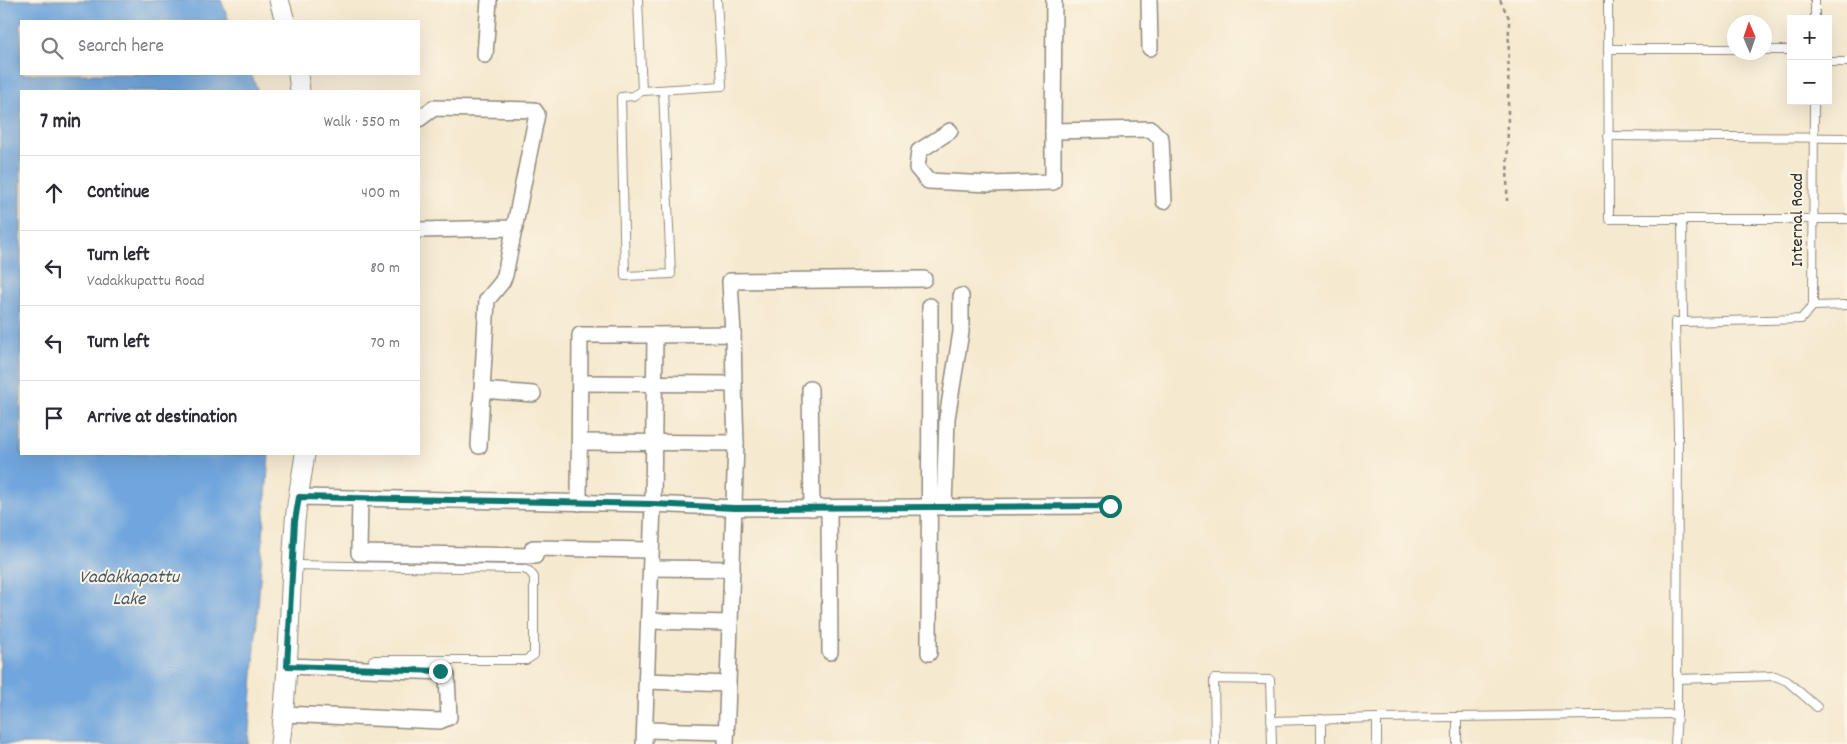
<!DOCTYPE html>
<html lang="en">
<head>
<meta charset="utf-8">
<style>
  :root { --surface:#fff; --page:#f2f2f3; --text:#2b2b33; --muted:#7c7c81; --line:#e1e1e2 }
  body { margin:0; font-family:Dekko,sans-serif; background:var(--page); color:var(--text) }
  .controls { position:absolute; right:15px; top:15px; display:grid; overflow:hidden; border-radius:0px; box-shadow:0 5px 20px #0002 }
  .controls button { width:45px; height:45px; display:grid; place-items:center; padding:0; border:0; border-bottom:1px solid var(--line); background:var(--surface); color:var(--text); font:25px sans-serif }
  .compass { position:absolute; left:1727px; top:15px; width:45px; height:45px; border-radius:50%; background:var(--surface); box-shadow:0 5px 20px #0002; rotate:358deg }
  .stop { position:absolute; width:15px; height:15px; margin:-11px; border:4px solid #0f766e; border-radius:50%; background:#fff }
  .stop.end { background:#0f766e; border-color:#fff; box-shadow:0 1px 5px #0008 }
  .list { margin:0; padding:0; list-style:none }
  h2 { display:flex; justify-content:space-between; align-items:center; height:65px; margin:0; padding:0 20px; font-size:21px }
  h2 small { font-size:16px; font-weight:400; color:var(--muted) }
  .list li { display:grid; grid-template-columns:32px 1fr auto; gap:15px; align-items:center; box-sizing:border-box; height:75px; padding:0 20px; border-top:1px solid var(--line) }
  .list b { display:block; font-size:19px; white-space:nowrap }
  .list p { margin:0; font-size:16px; white-space:nowrap; color:var(--muted) }
  .list em { font-size:16px; font-style:normal; color:var(--muted) }
  .icon { flex:none; width:28px; height:28px; fill:none; stroke:currentColor; stroke-width:2; stroke-linecap:round; stroke-linejoin:round }
  .map { position:relative; flex:none; width:1847px; height:744px; overflow:hidden }
  .search { position:absolute; background:var(--surface); box-shadow:0 5px 20px #0002; left:20px; top:20px; width:400px; height:55px; display:flex; align-items:center; gap:12px; box-sizing:border-box; padding:0 18px; border-radius:0px; color:var(--muted); font-size:19px }
  .panel { position:absolute; background:var(--surface); box-shadow:0 5px 20px #0002; left:20px; top:90px; width:400px; height:365px; border-radius:0px }
  .map>svg:first-child { display:block }
  .water { fill:#70a5dd; stroke:#4e6884 }
  .lines { fill:none; stroke-linecap:round; stroke-linejoin:round }
  .service-casing { stroke:#908a7d; stroke-width:10 }
  .minor-casing { stroke:#908a7d; stroke-width:18 }
  .tertiary-casing { stroke:#908a7d; stroke-width:21 }
  .path { stroke:#908a7d; stroke-width:2.5; stroke-dasharray:4 4; stroke-linecap:butt }
  .service { stroke:#fff; stroke-width:8 }
  .minor { stroke:#fff; stroke-width:15 }
  .tertiary { stroke:#fff; stroke-width:19 }
  .route { stroke:#0f766e; stroke-width:6 }
  .labels { text-anchor:middle; dominant-baseline:central; stroke-width:4; stroke-linejoin:round; paint-order:stroke }
  .street-label { font-size:18px; fill:#2b2b2b; stroke:#fcf5e5 }
  .water-label { font-size:19px; font-style:italic; fill:#435669; stroke:#fcf5e5 }
</style>
</head>
<body>
<div class="map">
<svg width="1847" height="744" viewBox="0 0 1847 744">
  <rect width="100%" height="100%" fill="#fcf5e5"/>
  <filter id="ink" filterUnits="userSpaceOnUse"><feTurbulence type="fractalNoise" baseFrequency=".02" numOctaves="2"/><feDisplacementMap in="SourceGraphic" scale="10" xChannelSelector="R" yChannelSelector="G"/><feConvolveMatrix kernelMatrix="1 2 1 2 8 2 1 2 1" color-interpolation-filters="sRGB"/></filter>
  <filter id="wash" filterUnits="userSpaceOnUse"><feTurbulence type="fractalNoise" baseFrequency=".0096" numOctaves="4" result="noise"/><feDisplacementMap in="SourceGraphic" scale="20" xChannelSelector="R" yChannelSelector="G"/><feGaussianBlur stdDeviation="1.12" result="paint"/><feColorMatrix in="noise" values="0 0 0 0 0 0 0 0 0 0 0 0 0 0 0 0 0 1.4 0 .05"/><feComposite in="paint" operator="in"/></filter>
  <g filter="url(#wash)">
    <rect width="100%" height="100%" fill="#f5e9cf"/>
    <!-- water -->
    <path class="water" d="M 0,0 L 221,0 L 229,21 L 21,21 L 21,74 L 251,74 L 258,91 L 21,91 L 21,454 L 269,454 L 248,744 L 0,744 Z"/>
  </g>
  <g filter="url(#ink)">
    <g class="lines">
      <!-- service casing -->
      <g class="service-casing">
        <g id="service">
          <path d="M 638,0 L 642,91"/>
          <path d="M 1608,0 L 1609,219 L 1847,219"/>
          <path d="M 1815,19 L 1815,0"/>
          <path d="M 1608,49 L 1734,49"/>
          <path d="M 1764,50 L 1791,50"/>
          <path d="M 1828,62 L 1847,62"/>
          <path d="M 663,90 L 671,274 L 625,276 L 621,97 L 633,96 L 642,91 L 722,86 L 717,0"/>
          <path d="M 1608,136 L 1847,138"/>
          <path d="M 1682,219 L 1683,322 L 1801,319 L 1813,306"/>
          <path d="M 1813,306 L 1814,101"/>
          <path d="M 1813,306 L 1847,305"/>
          <path d="M 293,565 L 523,569 L 529,571 L 534,577 L 534,655 L 526,660 L 373,660"/>
          <path d="M 1677,679 L 1775,676 L 1787,681 L 1817,707"/>
          <path d="M 1457,717 L 1457,744"/>
          <path d="M 1377,718 L 1377,744"/>
          <path d="M 1272,721 L 1377,718 L 1677,714 L 1678,430 L 1675,322 L 1683,322"/>
          <path d="M 1215,744 L 1214,679 L 1270,680 L 1272,744"/>
          <path d="M 1321,744 L 1321,719"/>
          <path d="M 1675,744 L 1677,714"/>
        </g>
      </g>
      <!-- minor casing -->
      <g class="minor-casing">
        <g id="minor">
          <path d="M 1054,0 L 1053,131 L 1151,129 L 1161,139 L 1164,201"/>
          <path d="M 1149,0 L 1150,48"/>
          <path d="M 485,55 L 489,0"/>
          <path d="M 419,119 L 434,108 L 534,110 L 537,114 L 505,275 L 502,282 L 487,300 L 479,446"/>
          <path d="M 950,131 L 919,151 L 917,168 L 928,181 L 990,184 L 1053,182 L 1053,131"/>
          <path d="M 419,230 L 515,228"/>
          <path d="M 733,334 L 730,281 L 924,279"/>
          <path d="M 580,383 L 734,384 L 736,443 L 726,744"/>
          <path d="M 810,389 L 812,508"/>
          <path d="M 482,390 L 533,394"/>
          <path d="M 580,442 L 736,443"/>
          <path d="M 299,497 L 653,504 L 734,508 L 1110,506"/>
          <path d="M 360,499 L 359,553 L 535,556 L 533,548 L 651,550"/>
          <path d="M 579,503 L 580,335 L 655,335"/>
          <path d="M 944,507 L 947,418 L 961,332 L 961,296"/>
          <path d="M 829,509 L 830,652"/>
          <path d="M 651,568 L 732,569"/>
          <path d="M 649,621 L 730,623"/>
          <path d="M 929,653 L 930,306"/>
          <path d="M 647,681 L 728,684"/>
          <path d="M 284,714 L 440,721 L 449,717 L 447,676 L 444,672 L 287,666"/>
          <path d="M 645,730 L 727,732"/>
          <path d="M 644,744 L 653,504 L 655,335 L 733,334 L 734,384"/>
        </g>
      </g>
      <!-- tertiary casing -->
      <g class="tertiary-casing">
        <g id="tertiary">
          <path d="M 279,0 L 285,21"/>
          <path d="M 298,74 L 300,91"/>
          <path d="M 280,744 C 290,670 289,596 295,522 C 297,499 302,476 305,454"/>
        </g>
      </g>
      <!-- path -->
      <path class="path" d="M 1500,0 L 1509,18 L 1507,201"/>
      <!-- service -->
      <use href="#service" class="service"/>
      <!-- minor -->
      <use href="#minor" class="minor"/>
      <!-- tertiary -->
      <use href="#tertiary" class="tertiary"/>
    </g>
  </g>
  <g class="lines" filter="url(#ink)">
    <!-- route -->
    <path class="route" d="M 440,671 L 287,666 L 295,521 L 299,497 L 653,504 L 734,508 L 1110,506"/>
  </g>
  <g class="labels">
    <!-- street labels -->
    <g class="street-label">
      <text transform="translate(1798 220) rotate(-90)">Internal Road</text>
    </g>
    <!-- water labels -->
    <g class="water-label">
      <text x="129" y="578">Vadakkapattu<tspan x="129" dy="22">Lake</tspan></text>
    </g>
  </g>
</svg>
<div class="controls">
<button>+</button>
<button>−</button>
</div>
<svg class="compass" viewBox="-18 -18 36 36"><path d="M0-13l5 13h-10z" fill="#e53935"/><path d="M0 13l5-13h-10z" fill="#7c7c81"/></svg>
<div class="stop" style="left:1110px;top:506px"></div>
<div class="stop end" style="left:440px;top:671px"></div>
<div class="search"><svg class="icon" aria-label="search" viewBox="0 0 24 24"><circle cx="10" cy="10" r="6"/><path d="M15 15l6 6"/></svg>Search here</div>
<section class="panel">
<h2>7 min<small>Walk · 550 m</small></h2>
<ul class="list">
<li><svg class="icon" aria-label="ahead" viewBox="0 0 24 24"><path d="M12 20V5M6 11l6-6 6 6"/></svg><div><b>Continue</b></div><em>400 m</em></li>
<li><svg class="icon" aria-label="left" viewBox="0 0 24 24"><path d="M17 20v-9H6M10 6l-5 5 5 5"/></svg><div><b>Turn left</b><p>Vadakkupattu Road</p></div><em>80 m</em></li>
<li><svg class="icon" aria-label="left" viewBox="0 0 24 24"><path d="M17 20v-9H6M10 6l-5 5 5 5"/></svg><div><b>Turn left</b></div><em>70 m</em></li>
<li><svg class="icon" aria-label="arrive" viewBox="0 0 24 24"><path d="M6 21V4h12l-3 4 3 4H6"/></svg><div><b>Arrive at destination</b></div></li>
</ul>
</section>
</div>
</body>
</html>
